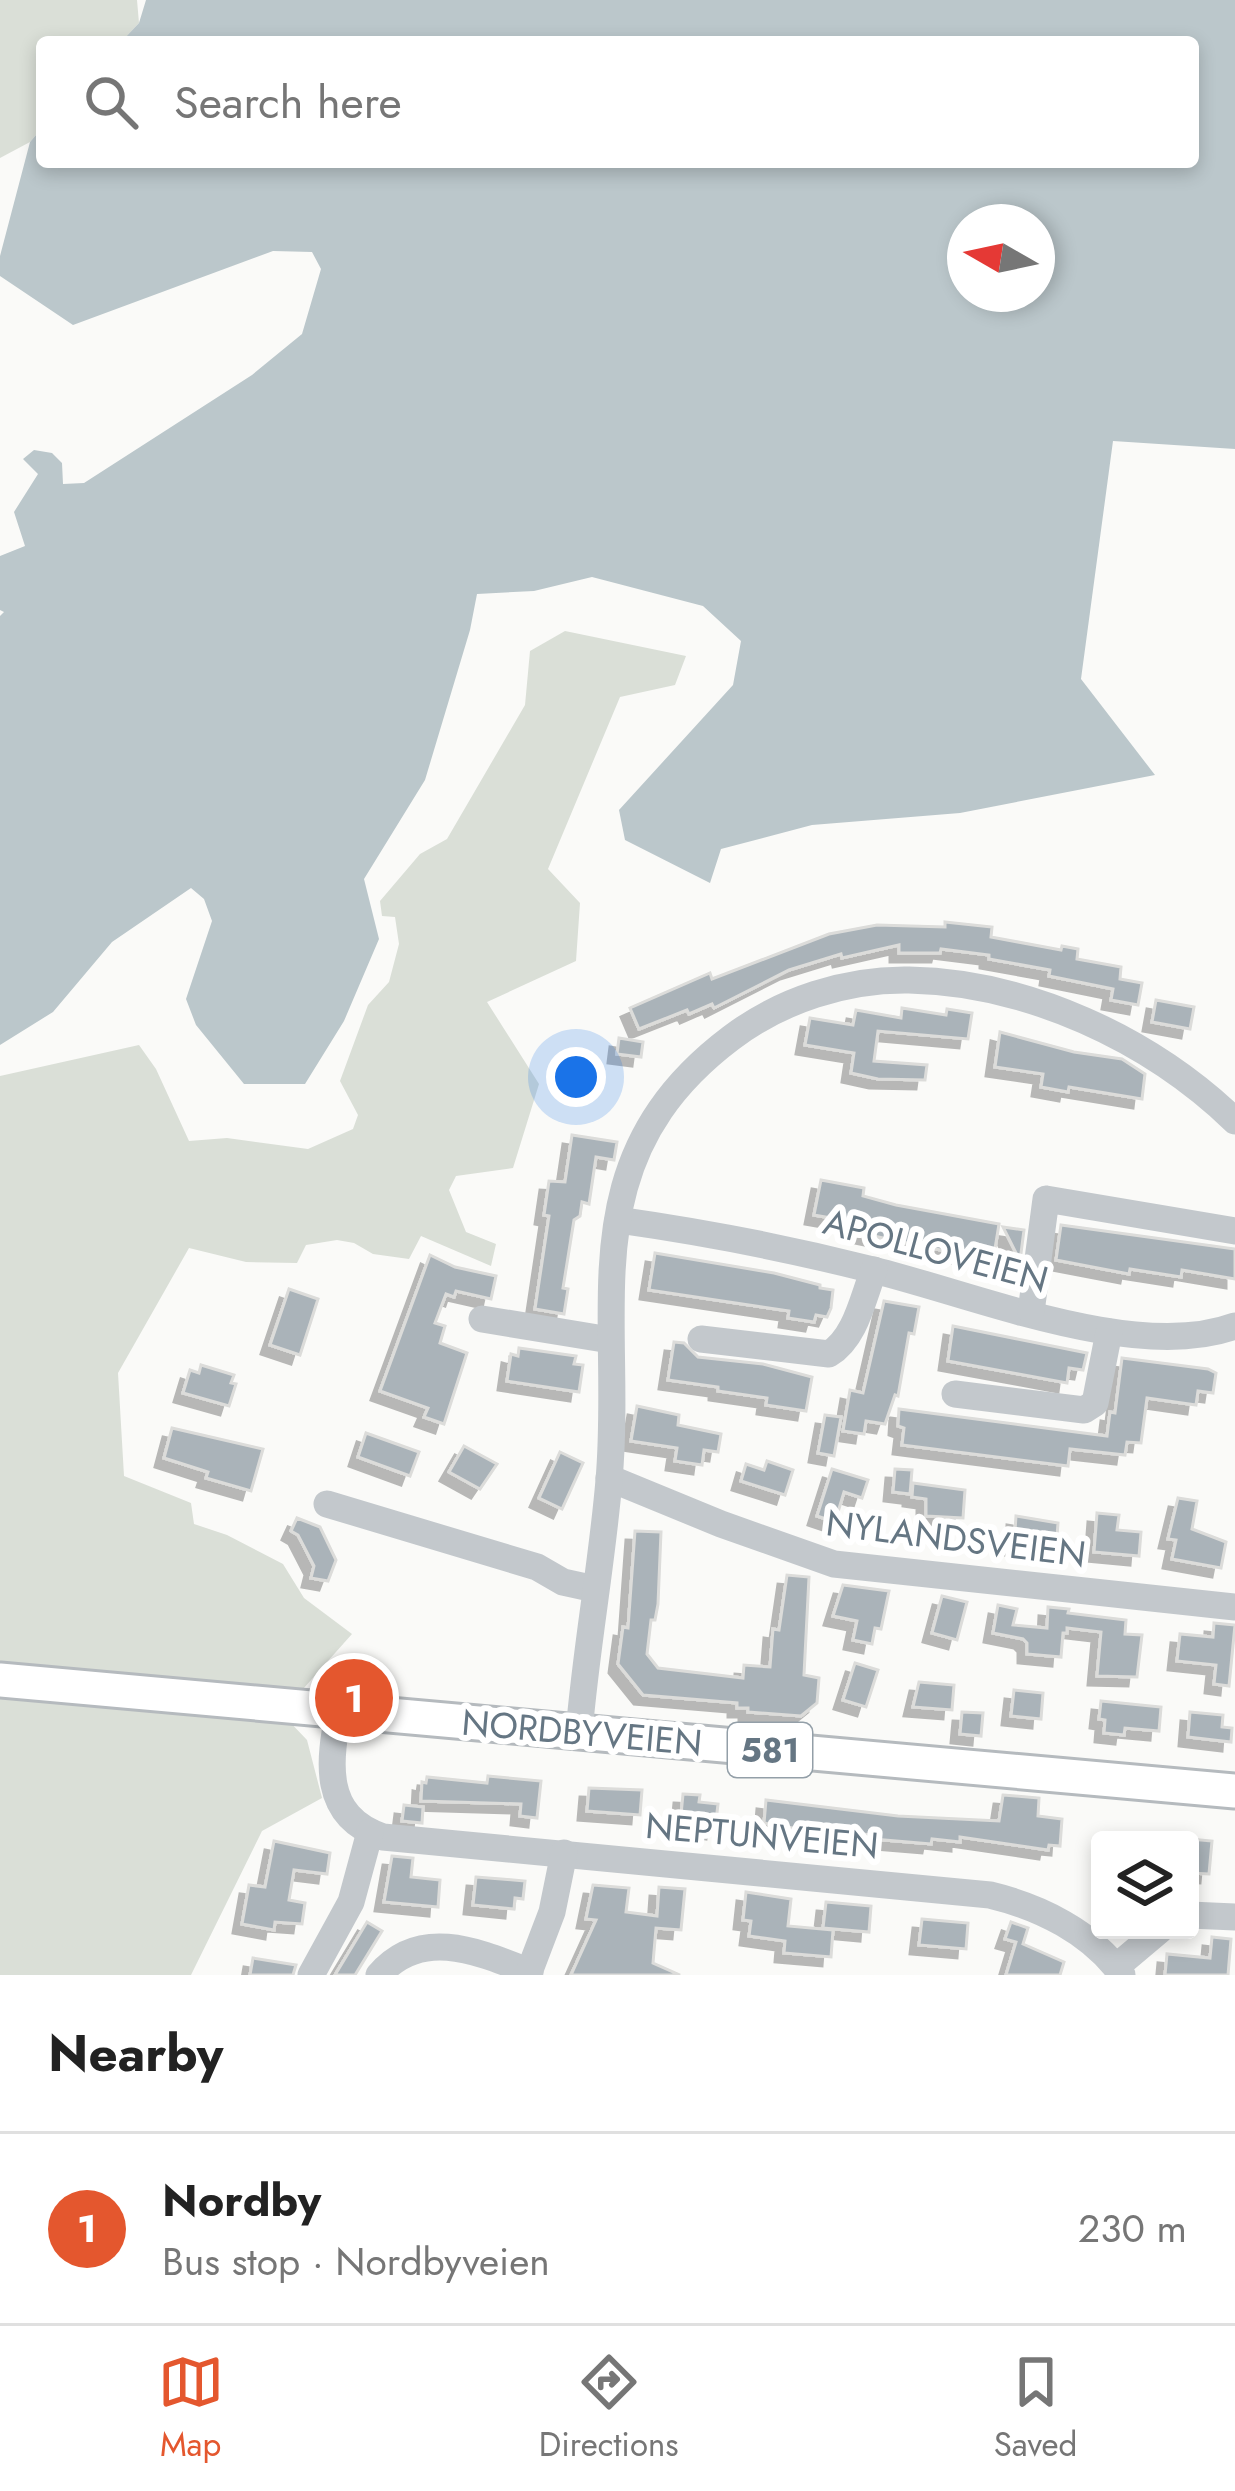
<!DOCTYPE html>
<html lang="en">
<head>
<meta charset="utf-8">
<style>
  :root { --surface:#fff; --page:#f2f2f2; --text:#222; --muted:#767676; --line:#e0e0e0; --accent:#e4572e }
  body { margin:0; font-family:Jost,sans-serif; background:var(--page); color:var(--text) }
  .controls { position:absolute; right:36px; bottom:36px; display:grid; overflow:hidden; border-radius:12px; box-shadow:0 6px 18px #0003 }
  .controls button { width:108px; height:108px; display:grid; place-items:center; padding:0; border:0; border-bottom:3px solid var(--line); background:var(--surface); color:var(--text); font:60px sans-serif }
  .compass { position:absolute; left:947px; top:204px; width:108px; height:108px; border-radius:50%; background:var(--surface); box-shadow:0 6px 18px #0003; rotate:279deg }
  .you { position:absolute; left:576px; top:1077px; width:42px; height:42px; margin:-30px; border:9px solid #fff; border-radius:50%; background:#1a73e8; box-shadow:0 0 0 18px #1a73e833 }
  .badge { display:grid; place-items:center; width:78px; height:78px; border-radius:50%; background:var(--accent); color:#fff; font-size:39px; font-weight:700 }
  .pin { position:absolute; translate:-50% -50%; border:6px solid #fff; box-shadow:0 3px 12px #0006 }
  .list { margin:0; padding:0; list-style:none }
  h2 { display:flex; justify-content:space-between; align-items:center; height:156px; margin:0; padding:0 48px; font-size:51px }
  h2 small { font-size:39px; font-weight:400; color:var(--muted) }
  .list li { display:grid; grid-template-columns:78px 1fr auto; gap:36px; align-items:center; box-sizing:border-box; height:192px; padding:0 48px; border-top:3px solid var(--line) }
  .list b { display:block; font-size:45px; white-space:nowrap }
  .list p { margin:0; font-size:39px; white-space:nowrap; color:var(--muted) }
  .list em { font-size:39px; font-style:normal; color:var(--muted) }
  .icon { flex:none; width:66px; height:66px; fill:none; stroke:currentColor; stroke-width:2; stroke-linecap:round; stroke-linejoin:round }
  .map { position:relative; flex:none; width:1235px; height:1975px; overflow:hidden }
  .search { position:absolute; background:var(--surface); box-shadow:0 6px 18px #0003; left:36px; right:36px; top:36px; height:132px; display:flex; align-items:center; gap:30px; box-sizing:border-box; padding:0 42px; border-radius:12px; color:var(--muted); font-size:45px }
  .sheet { height:348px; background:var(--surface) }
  nav { display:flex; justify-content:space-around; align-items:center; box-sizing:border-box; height:168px; border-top:3px solid var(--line); background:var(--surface); font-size:33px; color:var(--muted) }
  nav a { display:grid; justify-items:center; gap:6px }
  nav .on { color:var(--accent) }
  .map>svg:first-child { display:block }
  .green { fill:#dadfd7 }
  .water { fill:#bbc7cb; fill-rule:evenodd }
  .building { fill:#aab3b9; stroke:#dcdcda; stroke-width:3; filter:url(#shadow) }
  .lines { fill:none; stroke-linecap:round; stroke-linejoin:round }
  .major-casing { stroke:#b5babe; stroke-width:39 }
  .minor { stroke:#c3c8cc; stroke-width:27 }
  .major { stroke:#fff; stroke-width:33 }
  .labels { text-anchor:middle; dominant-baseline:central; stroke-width:12; stroke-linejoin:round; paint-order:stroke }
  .shield { fill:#fff; stroke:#939fa8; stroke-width:3 }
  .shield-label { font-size:33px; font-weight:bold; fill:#657683 }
  .street-label { font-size:36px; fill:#657683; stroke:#fff }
</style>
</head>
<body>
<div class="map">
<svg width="1235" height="1975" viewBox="0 0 1235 1975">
  <defs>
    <filter id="shadow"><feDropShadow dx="-9" dy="9" stdDeviation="0" flood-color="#0004"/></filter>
  </defs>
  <rect width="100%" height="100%" fill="#fafaf8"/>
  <!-- green -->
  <g class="green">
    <path d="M 0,0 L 137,0 L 139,23 L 121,42 L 42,42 L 42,128 L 30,142 L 0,158 Z"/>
    <path d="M 565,631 L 686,656 L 675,685 L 620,697 L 548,869 L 580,903 L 576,961 L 487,1002 L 539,1084 L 513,1168 L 456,1176 L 449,1190 L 466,1232 L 496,1244 L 491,1266 L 421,1236 L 409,1259 L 373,1254 L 354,1243 L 337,1240 L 306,1245 L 297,1263 L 246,1262 L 189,1248 L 118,1373 L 124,1476 L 191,1503 L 194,1524 L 227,1535 L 283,1564 L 304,1598 L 352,1634 L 303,1689 L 258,1692 L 0,1669 L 0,1076 L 139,1045 L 156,1069 L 189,1141 L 227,1138 L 308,1149 L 353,1129 L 358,1115 L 340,1081 L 368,1005 L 389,982 L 399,944 L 395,917 L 382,916 L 380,901 L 420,854 L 447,839 L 525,705 L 530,651 Z"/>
    <path d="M 0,1692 L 286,1718 L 307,1740 L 322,1798 L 262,1831 L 191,1975 L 0,1975 Z"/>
  </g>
  <!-- water -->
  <path class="water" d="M 146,0 L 1235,0 L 1235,449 L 1113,441 L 1081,679 L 1155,775 L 960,813 L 812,825 L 721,849 L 710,883 L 625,840 L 619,810 L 733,685 L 741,641 L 703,606 L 592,577 L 534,591 L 477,594 L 470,630 L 425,780 L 364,879 L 379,939 L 344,1021 L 305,1084 L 244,1084 L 196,1025 L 186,999 L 212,921 L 204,899 L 191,888 L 112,942 L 53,1012 L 0,1045 L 0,616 L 4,612 L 0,610 L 0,556 L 25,546 L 14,512 L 38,474 L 23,459 L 34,450 L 52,453 L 62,463 L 63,484 L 84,483 L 252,375 L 302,334 L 321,269 L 312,252 L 273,251 L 73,325 L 0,276 L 0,256 L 30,142 L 42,128 L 42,162 L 1193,162 L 1193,42 L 121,42 L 139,23 ZM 965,222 L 1037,222 L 1037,294 L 965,294 Z"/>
  <!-- building -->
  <g class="building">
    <path d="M 945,922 L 992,927 L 991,937 L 1061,950 L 1062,946 L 1078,949 L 1077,959 L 1121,967 L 1120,979 L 1142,983 L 1138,1005 L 1111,1000 L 1113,989 L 1049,976 L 1050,970 L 989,959 L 989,955 L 941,949 L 940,953 L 899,953 L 899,945 L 842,958 L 841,954 L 789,970 L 714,1008 L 712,1004 L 689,1014 L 687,1010 L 639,1029 L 630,1008 L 710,973 L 712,979 L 829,934 L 877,925 L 945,927 Z"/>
    <path d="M 1156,1000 L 1194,1007 L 1190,1029 L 1152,1022 Z"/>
    <path d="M 902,1008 L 946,1015 L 947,1009 L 972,1013 L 968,1039 L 878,1031 L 874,1061 L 927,1065 L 925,1080 L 878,1079 L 851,1073 L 854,1053 L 805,1045 L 810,1018 L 853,1025 L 856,1010 L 901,1018 Z"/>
    <path d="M 1000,1032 L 1074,1052 L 1122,1059 L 1145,1074 L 1142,1099 L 1069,1087 L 1068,1092 L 1041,1087 L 1043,1074 L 995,1067 Z"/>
    <path d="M 619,1038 L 643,1042 L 641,1057 L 617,1054 Z"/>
    <path d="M 572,1135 L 617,1142 L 614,1160 L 596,1157 L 589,1204 L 582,1202 L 580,1216 L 574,1220 L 563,1288 L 568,1289 L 564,1314 L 535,1309 L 549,1216 L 544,1215 L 549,1181 L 565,1182 Z"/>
    <path d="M 821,1180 L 864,1188 L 863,1196 L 896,1205 L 999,1224 L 993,1261 L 864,1234 L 865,1224 L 814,1215 Z"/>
    <path d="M 1061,1225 L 1235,1249 L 1235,1279 L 1182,1270 L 1181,1277 L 1130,1269 L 1129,1274 L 1056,1260 Z"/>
    <path d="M 1003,1227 L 1024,1230 L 1020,1261 Z"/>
    <path d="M 655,1253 L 774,1273 L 820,1285 L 820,1288 L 833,1290 L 831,1308 L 827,1317 L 816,1315 L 814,1322 L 788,1318 L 789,1311 L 649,1290 Z"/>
    <path d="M 430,1255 L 455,1267 L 496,1276 L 491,1299 L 456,1291 L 454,1297 L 446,1294 L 435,1323 L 445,1326 L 440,1343 L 467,1353 L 444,1424 L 424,1417 L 428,1408 L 380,1391 Z"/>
    <path d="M 289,1289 L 318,1299 L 300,1355 L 270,1345 Z"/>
    <path d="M 884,1301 L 919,1307 L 914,1334 L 909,1333 L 898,1396 L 895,1395 L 885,1424 L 866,1421 L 864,1434 L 843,1431 L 850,1390 L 863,1393 Z"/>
    <path d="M 953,1326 L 1087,1353 L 1083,1370 L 1069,1368 L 1067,1383 L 948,1361 Z"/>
    <path d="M 674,1342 L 684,1343 L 698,1357 L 763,1364 L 812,1377 L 806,1411 L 766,1405 L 767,1398 L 718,1391 L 718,1387 L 668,1380 Z"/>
    <path d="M 519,1348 L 576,1356 L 574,1364 L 583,1365 L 579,1392 L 507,1381 L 511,1354 L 518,1356 Z"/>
    <path d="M 1122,1358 L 1208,1369 L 1216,1373 L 1213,1393 L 1198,1391 L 1196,1405 L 1147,1398 L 1141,1443 L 1127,1442 L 1125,1455 L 1070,1449 L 1068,1466 L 902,1445 L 904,1428 L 898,1426 L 899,1409 L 1107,1436 L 1110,1412 L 1115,1413 Z"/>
    <path d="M 201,1365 L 234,1375 L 231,1383 L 236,1384 L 229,1406 L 183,1393 L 190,1370 L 199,1373 Z"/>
    <path d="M 637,1406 L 679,1415 L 678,1425 L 721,1434 L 718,1452 L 704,1450 L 702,1465 L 675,1461 L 677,1448 L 631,1441 Z"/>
    <path d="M 825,1415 L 841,1417 L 834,1456 L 818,1453 Z"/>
    <path d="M 172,1428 L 263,1449 L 251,1491 L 206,1478 L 208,1472 L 164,1458 Z"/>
    <path d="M 366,1433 L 419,1452 L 410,1476 L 358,1457 Z"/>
    <path d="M 464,1446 L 497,1464 L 480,1489 L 449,1472 Z"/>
    <path d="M 560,1452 L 583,1463 L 562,1509 L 539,1498 Z"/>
    <path d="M 767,1461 L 793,1470 L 785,1495 L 741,1481 L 746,1464 L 764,1470 Z"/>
    <path d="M 832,1469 L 868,1480 L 862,1498 L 844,1492 L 835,1522 L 817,1516 Z"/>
    <path d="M 895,1469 L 912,1470 L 910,1494 L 893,1492 Z"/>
    <path d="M 913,1483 L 965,1490 L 963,1518 L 926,1516 L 926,1499 L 912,1497 Z"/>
    <path d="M 1178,1498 L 1197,1501 L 1192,1529 L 1226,1542 L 1221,1568 L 1172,1559 L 1176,1540 L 1168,1539 Z"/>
    <path d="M 1097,1513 L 1119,1515 L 1117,1530 L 1141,1532 L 1139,1556 L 1094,1552 Z"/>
    <path d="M 1016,1516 L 1058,1523 L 1056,1549 L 1014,1546 Z"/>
    <path d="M 297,1518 L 320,1527 L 336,1560 L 328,1581 L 311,1578 L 314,1566 L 298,1535 L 291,1531 Z"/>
    <path d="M 635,1531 L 661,1532 L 658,1604 L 655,1620 L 651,1620 L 647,1654 L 658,1668 L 743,1678 L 744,1665 L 770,1667 L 773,1629 L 779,1630 L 787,1575 L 809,1577 L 804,1675 L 819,1678 L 817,1703 L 801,1716 L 748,1712 L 748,1708 L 737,1708 L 737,1703 L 643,1695 L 618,1664 L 623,1627 L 628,1628 Z"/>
    <path d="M 843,1585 L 889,1591 L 881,1629 L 875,1628 L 872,1644 L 853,1640 L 857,1621 L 833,1616 Z"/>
    <path d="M 942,1596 L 967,1602 L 957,1640 L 932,1633 Z"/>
    <path d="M 998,1605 L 1017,1609 L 1013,1625 L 1047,1628 L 1048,1607 L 1069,1609 L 1068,1613 L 1126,1620 L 1125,1634 L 1142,1635 L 1137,1677 L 1097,1676 L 1101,1632 L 1067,1628 L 1067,1633 L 1063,1633 L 1061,1657 L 1027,1654 L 1027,1643 L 1023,1639 L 993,1633 Z"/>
    <path d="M 1214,1623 L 1235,1625 L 1229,1686 L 1214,1684 L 1216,1665 L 1177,1661 L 1180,1634 L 1213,1637 Z"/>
    <path d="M 855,1663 L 878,1670 L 866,1707 L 843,1700 Z"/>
    <path d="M 919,1682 L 954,1685 L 952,1710 L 913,1707 Z"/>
    <path d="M 1014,1690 L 1043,1693 L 1041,1719 L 1011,1716 Z"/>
    <path d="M 1101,1701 L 1161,1707 L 1159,1731 L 1125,1728 L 1124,1735 L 1104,1733 L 1105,1720 L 1099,1719 Z"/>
    <path d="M 962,1712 L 983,1713 L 981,1736 L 960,1734 Z"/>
    <path d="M 1190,1712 L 1223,1715 L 1222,1727 L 1232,1728 L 1231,1742 L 1188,1737 Z"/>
    <path d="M 488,1776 L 541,1781 L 537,1818 L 520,1816 L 521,1804 L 421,1801 L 422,1782 L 426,1783 L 427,1777 L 487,1783 Z"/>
    <path d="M 589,1788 L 642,1790 L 640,1815 L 587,1811 Z"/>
    <path d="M 683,1794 L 700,1795 L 699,1802 L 718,1804 L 715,1830 L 680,1825 Z"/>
    <path d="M 1003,1795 L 1039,1798 L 1038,1816 L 1062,1819 L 1060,1846 L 1049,1845 L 1048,1850 L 960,1837 L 960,1842 L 932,1839 L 931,1844 L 873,1839 L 873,1835 L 836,1832 L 837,1827 L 804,1825 L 804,1830 L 764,1823 L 766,1800 L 898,1816 L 999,1821 Z"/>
    <path d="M 404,1805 L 423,1807 L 422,1823 L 402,1821 Z"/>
    <path d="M 1190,1839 L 1212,1841 L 1209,1874 L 1190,1873 Z"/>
    <path d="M 274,1841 L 330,1853 L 327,1874 L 294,1870 L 289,1900 L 305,1903 L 302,1924 L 275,1922 L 274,1930 L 242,1924 L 249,1885 L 265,1887 Z"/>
    <path d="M 392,1856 L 413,1858 L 411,1877 L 440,1880 L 438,1907 L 384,1902 Z"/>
    <path d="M 476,1877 L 525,1881 L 523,1899 L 515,1898 L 514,1909 L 473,1905 Z"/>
    <path d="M 593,1885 L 629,1888 L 626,1912 L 657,1916 L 659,1887 L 685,1889 L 681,1930 L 656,1928 L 653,1963 L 680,1975 L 571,1975 L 596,1920 L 586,1919 Z"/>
    <path d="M 746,1892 L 791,1899 L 788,1926 L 833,1930 L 831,1957 L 784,1953 L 785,1941 L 749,1936 L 751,1921 L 743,1920 Z"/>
    <path d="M 826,1902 L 871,1906 L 869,1932 L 823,1928 Z"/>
    <path d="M 922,1919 L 968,1923 L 966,1949 L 919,1945 Z"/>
    <path d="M 367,1922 L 382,1931 L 355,1975 L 335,1975 Z"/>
    <path d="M 1011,1922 L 1028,1928 L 1023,1944 L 1064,1962 L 1060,1975 L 1006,1975 L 1016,1942 L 1005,1939 Z"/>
    <path d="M 1212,1937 L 1231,1939 L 1228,1975 L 1165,1975 L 1167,1954 L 1210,1958 Z"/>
    <path d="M 253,1958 L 296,1965 L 293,1975 L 250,1975 Z"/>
  </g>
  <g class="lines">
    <!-- major casing -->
    <g class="major-casing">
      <path id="major" d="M 0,1680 L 1235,1791"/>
    </g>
    <!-- minor -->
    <g class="minor">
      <path d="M 618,1220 C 703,1232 786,1248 869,1269 C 970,1293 1136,1363 1235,1326"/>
      <path d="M 1031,1312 L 1046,1199 L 1235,1231"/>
      <path d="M 482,1319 L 610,1340"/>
      <path d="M 701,1339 L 829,1354 C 856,1338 863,1297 874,1270"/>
      <path d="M 955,1394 L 1084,1410 L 1095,1403 L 1109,1332"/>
      <path d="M 609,1478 L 721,1524 L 834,1564 L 1235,1607"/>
      <path d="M 327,1504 L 537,1567 L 563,1582 L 595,1589"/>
      <path d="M 339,1710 C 329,1761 321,1816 383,1837 L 990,1895 C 1040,1907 1091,1932 1122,1975"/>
      <path d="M 579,1733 C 586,1648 602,1564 609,1480 C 624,1308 568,1161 731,1038 C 781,1000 846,979 909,980 C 1027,982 1150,1039 1235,1121"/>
      <path d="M 1190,1915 L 1235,1917"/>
      <path d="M 1116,1967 L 1160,1930"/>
      <path d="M 311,1975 L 351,1902 L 370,1832"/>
      <path d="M 379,1975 C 421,1926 479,1952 530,1972"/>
      <path d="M 528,1975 L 552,1912 L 564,1853"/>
    </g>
    <!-- major -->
    <use href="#major" class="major"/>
  </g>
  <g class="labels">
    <!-- shield labels -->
    <rect class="shield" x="728" y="1723" width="84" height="54" rx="9"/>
    <g class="shield-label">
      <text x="770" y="1750">581</text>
    </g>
    <!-- street labels -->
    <g class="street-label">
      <text transform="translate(936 1250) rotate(15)">APOLLOVEIEN</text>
      <text transform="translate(956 1538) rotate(7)">NYLANDSVEIEN</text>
      <text transform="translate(582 1732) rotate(5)">NORDBYVEIEN</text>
      <text transform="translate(762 1835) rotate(5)">NEPTUNVEIEN</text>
    </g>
  </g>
</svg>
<div class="controls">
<button><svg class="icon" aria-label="layers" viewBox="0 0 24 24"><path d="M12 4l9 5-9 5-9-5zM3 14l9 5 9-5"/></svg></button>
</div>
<svg class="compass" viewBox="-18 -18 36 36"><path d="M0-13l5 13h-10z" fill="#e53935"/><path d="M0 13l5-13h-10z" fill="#767676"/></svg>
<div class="you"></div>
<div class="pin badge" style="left:354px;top:1698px">1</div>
<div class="search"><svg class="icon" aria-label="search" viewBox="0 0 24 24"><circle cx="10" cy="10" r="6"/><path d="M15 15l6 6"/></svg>Search here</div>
</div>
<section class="sheet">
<h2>Nearby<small></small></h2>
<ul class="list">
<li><span class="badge">1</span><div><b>Nordby</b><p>Bus stop · Nordbyveien</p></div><em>230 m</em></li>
</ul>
</section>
<nav>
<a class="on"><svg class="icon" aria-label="map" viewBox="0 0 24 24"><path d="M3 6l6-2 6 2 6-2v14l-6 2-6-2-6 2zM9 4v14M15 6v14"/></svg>Map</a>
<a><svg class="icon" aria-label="directions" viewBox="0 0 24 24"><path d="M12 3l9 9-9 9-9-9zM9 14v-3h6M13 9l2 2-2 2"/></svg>Directions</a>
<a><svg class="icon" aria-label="saved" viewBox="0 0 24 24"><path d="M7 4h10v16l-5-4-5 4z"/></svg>Saved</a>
</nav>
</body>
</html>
